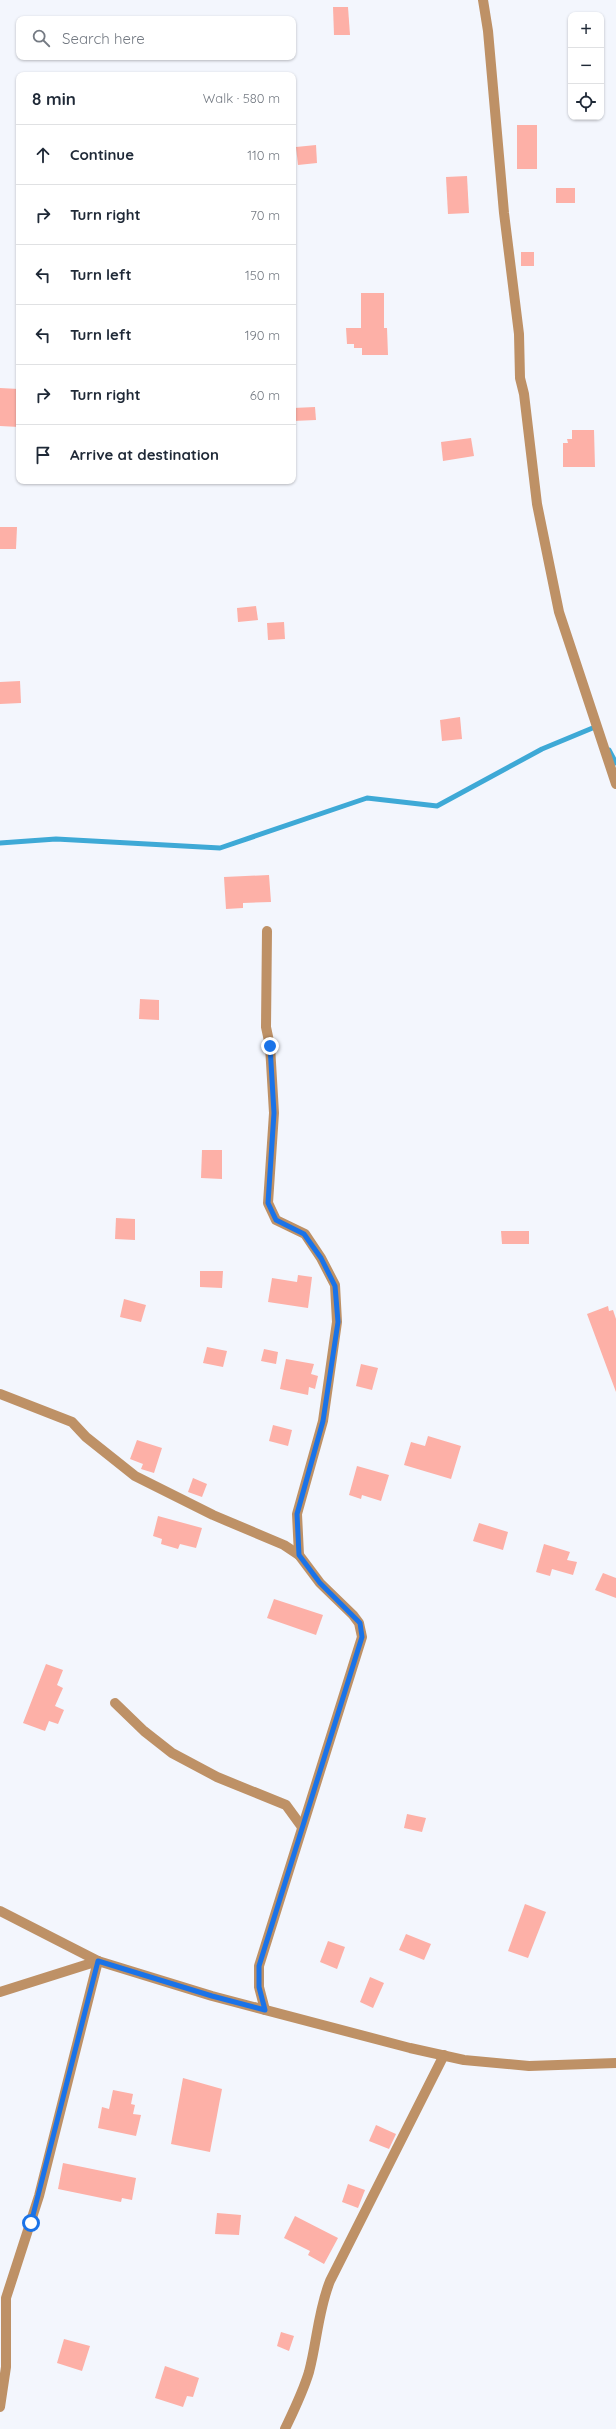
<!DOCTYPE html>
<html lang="en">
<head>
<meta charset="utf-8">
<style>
  :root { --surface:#fff; --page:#f2f2f3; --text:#1f2937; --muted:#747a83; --line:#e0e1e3 }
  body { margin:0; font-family:Quicksand,sans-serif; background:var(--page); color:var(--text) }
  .controls { position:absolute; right:12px; top:12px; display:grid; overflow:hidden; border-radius:8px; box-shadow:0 1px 3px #0004 }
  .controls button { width:36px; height:36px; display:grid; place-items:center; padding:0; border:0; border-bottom:1px solid var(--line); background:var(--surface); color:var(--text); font:20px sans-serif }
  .stop { position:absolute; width:12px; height:12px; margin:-9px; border:3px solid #1a73e8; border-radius:50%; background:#fff }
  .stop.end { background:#1a73e8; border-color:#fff; box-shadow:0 1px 4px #0008 }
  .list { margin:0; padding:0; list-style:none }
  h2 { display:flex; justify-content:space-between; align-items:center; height:52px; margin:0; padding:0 16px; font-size:17px }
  h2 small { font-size:13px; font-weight:400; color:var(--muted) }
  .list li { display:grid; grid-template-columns:26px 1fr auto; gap:12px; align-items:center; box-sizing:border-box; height:60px; padding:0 16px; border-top:1px solid var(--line) }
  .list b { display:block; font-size:15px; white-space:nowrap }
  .list em { font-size:13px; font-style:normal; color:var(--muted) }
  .icon { flex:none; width:22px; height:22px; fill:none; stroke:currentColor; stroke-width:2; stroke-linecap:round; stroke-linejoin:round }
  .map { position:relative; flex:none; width:616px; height:2429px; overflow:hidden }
  .search { position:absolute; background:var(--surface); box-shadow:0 1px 3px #0004; left:16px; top:16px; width:280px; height:44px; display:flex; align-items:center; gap:10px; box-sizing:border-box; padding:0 14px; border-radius:8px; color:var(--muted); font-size:15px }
  .panel { position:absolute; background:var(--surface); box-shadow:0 1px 3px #0004; left:16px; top:72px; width:280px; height:412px; border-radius:8px }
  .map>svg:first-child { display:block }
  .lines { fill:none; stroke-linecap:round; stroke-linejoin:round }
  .stream { stroke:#3ea9d6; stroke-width:5 }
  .building { fill:#fdb0a7 }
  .street { stroke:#be9166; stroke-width:10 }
  .route { stroke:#1a73e8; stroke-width:5 }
</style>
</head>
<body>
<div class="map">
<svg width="616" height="2429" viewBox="0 0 616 2429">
  <rect width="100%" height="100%" fill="#f3f6fd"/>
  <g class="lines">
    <!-- stream -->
    <g class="stream">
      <path d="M 609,750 L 616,763"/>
      <path d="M 0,843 L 56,839 L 220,848 L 367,798 L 437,806 L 542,749 L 595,727 L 597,729"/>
    </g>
  </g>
  <!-- building -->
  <g class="building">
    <path d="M 333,7 L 348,7 L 350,35 L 334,35 Z"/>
    <rect x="517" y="125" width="20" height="44"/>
    <path d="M 316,145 L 317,163 L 298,165 L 296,147 Z"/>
    <path d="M 467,176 L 469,213 L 448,214 L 446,177 Z"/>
    <rect x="556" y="188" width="19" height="15"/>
    <rect x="521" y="252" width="13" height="14"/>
    <path d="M 361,293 L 384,293 L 384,328 L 387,328 L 388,355 L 362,355 L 362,348 L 354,348 L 354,344 L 347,344 L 346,328 L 361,328 Z"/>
    <path d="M 0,388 L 19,389 L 19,427 L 0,426 Z"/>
    <path d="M 315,407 L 316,420 L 293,421 L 293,408 Z"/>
    <path d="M 572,430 L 594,430 L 595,467 L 563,467 L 563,443 L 568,443 L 567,439 L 572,439 Z"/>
    <path d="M 471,438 L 474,456 L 443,461 L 441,442 Z"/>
    <path d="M 0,527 L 17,527 L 16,549 L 0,549 Z"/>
    <path d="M 256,606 L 258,620 L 238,622 L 237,608 Z"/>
    <path d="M 284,622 L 285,639 L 268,640 L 267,623 Z"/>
    <path d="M 20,681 L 21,703 L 0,704 L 0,682 Z"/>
    <path d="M 460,717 L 462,739 L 442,741 L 440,720 Z"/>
    <path d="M 269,875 L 271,902 L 243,903 L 243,908 L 226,909 L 224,877 Z"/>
    <path d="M 140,999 L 159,1000 L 159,1020 L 139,1019 Z"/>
    <path d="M 202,1150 L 222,1150 L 222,1179 L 201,1178 Z"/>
    <path d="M 116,1218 L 135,1219 L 135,1240 L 115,1239 Z"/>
    <path d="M 501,1231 L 529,1231 L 529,1244 L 502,1244 Z"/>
    <path d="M 200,1271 L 223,1271 L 222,1288 L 200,1287 Z"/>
    <path d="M 298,1275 L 312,1277 L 308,1308 L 268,1302 L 272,1278 L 297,1282 Z"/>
    <path d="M 124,1299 L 146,1305 L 141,1322 L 120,1317 Z"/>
    <path d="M 608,1306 L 609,1311 L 613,1310 L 616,1319 L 616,1392 L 587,1314 Z"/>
    <path d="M 207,1347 L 227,1351 L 223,1367 L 203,1363 Z"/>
    <path d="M 264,1349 L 278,1352 L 276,1364 L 261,1361 Z"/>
    <path d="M 286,1359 L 314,1364 L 311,1374 L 318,1376 L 315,1389 L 309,1387 L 308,1395 L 280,1389 Z"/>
    <path d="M 361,1364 L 378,1368 L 372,1390 L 356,1386 Z"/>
    <path d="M 273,1425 L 292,1430 L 288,1446 L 269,1441 Z"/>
    <path d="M 428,1436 L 461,1446 L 451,1479 L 404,1465 L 411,1442 L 425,1446 Z"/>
    <path d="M 137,1440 L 162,1448 L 154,1473 L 141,1469 L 143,1464 L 130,1459 Z"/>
    <path d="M 357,1466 L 389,1475 L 381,1501 L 362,1495 L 361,1499 L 349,1495 Z"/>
    <path d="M 193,1478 L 207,1484 L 202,1497 L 188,1492 Z"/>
    <path d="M 158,1516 L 202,1528 L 196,1548 L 180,1544 L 178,1549 L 161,1544 L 162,1539 L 153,1536 Z"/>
    <path d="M 479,1523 L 508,1532 L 503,1550 L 473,1541 Z"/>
    <path d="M 544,1544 L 570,1552 L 567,1560 L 577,1562 L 573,1575 L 552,1569 L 550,1576 L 536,1572 Z"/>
    <path d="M 603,1573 L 616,1578 L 616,1598 L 595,1590 Z"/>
    <path d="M 274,1599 L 323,1615 L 316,1635 L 267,1618 Z"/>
    <path d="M 46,1664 L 63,1670 L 57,1685 L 63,1688 L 55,1706 L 64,1710 L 58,1724 L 49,1721 L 45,1731 L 23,1723 Z"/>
    <path d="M 407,1814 L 426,1818 L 422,1832 L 404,1828 Z"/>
    <path d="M 525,1904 L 546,1912 L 528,1958 L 508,1951 Z"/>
    <path d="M 406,1934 L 431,1944 L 424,1960 L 399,1950 Z"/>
    <path d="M 328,1941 L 345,1947 L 337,1969 L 320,1962 Z"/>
    <path d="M 370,1977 L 384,1983 L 373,2008 L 360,2002 Z"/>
    <path d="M 183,2078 L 222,2089 L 210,2152 L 171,2144 Z"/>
    <path d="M 113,2090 L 133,2094 L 131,2104 L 135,2105 L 133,2114 L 141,2115 L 136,2136 L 98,2128 L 102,2107 L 109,2109 Z"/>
    <path d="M 376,2125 L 396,2134 L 389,2149 L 369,2141 Z"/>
    <path d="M 63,2163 L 136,2178 L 132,2200 L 122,2198 L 121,2202 L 58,2189 Z"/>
    <path d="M 348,2184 L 365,2190 L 358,2208 L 342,2202 Z"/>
    <path d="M 217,2213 L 241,2215 L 239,2235 L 215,2234 Z"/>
    <path d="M 295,2216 L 338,2238 L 324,2264 L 308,2255 L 310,2251 L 284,2238 Z"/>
    <path d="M 281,2332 L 294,2336 L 289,2351 L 277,2346 Z"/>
    <path d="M 64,2339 L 90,2346 L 82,2371 L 57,2363 Z"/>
    <path d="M 165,2366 L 199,2378 L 193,2397 L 187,2396 L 183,2407 L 155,2398 Z"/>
  </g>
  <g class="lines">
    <!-- street -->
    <g class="street">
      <path d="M 483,0 L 488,31 L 504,213 L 519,334 L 520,378 L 524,394 L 537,504 L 559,612 L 616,784"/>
      <path d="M 267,931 L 266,1027 L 270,1046 L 274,1113 L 268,1203 L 276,1220 L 305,1234 L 321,1258 L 335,1285 L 337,1322 L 323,1421 L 297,1514 L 299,1555"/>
      <path d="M 0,1394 L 72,1422 L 86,1437 L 135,1476 L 213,1515 L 284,1545 L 299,1555 L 320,1583 L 353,1615 L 359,1623 L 362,1637 L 259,1966 L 259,1987 L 265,2010"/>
      <path d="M 115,1703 L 144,1731 L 172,1753 L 217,1777 L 286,1805 L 302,1827"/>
      <path d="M 0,1911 L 98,1961 L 212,1996 L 410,2048 L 464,2060 L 529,2066 L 616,2063"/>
      <path d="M 0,1992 L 98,1961"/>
      <path d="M 0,2407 L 6,2367 L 6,2298 L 39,2196 L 98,1961"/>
      <path d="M 285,2429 C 294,2410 303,2392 309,2372 C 317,2342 318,2311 330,2281 L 444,2055"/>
    </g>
  </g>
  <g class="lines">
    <!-- route -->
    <path class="route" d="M 31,2223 L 98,1961 L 212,1996 L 265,2010 L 259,1987 L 259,1966 L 362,1637 L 360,1623 L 320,1583 L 299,1555 L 297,1514 L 323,1421 L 338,1322 L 335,1286 L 321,1258 L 304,1234 L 276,1220 L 268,1203 L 274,1113 L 270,1046"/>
  </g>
</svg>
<div class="controls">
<button>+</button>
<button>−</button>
<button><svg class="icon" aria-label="locate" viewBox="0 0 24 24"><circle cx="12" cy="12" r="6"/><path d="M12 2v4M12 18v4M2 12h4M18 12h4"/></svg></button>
</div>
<div class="stop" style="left:31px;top:2223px"></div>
<div class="stop end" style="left:270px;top:1046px"></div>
<div class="search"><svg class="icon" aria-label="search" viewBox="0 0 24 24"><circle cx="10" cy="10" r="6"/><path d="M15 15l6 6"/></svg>Search here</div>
<section class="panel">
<h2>8 min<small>Walk · 580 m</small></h2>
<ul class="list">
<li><svg class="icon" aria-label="ahead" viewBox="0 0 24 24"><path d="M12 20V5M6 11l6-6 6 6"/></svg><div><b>Continue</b></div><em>110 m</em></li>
<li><svg class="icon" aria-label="right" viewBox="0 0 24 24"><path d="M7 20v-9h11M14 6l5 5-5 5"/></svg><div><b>Turn right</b></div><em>70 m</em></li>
<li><svg class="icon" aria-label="left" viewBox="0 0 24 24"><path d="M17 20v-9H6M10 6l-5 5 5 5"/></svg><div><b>Turn left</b></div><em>150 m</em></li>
<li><svg class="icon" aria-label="left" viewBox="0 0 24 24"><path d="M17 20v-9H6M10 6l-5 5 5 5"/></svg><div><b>Turn left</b></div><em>190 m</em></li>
<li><svg class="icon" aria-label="right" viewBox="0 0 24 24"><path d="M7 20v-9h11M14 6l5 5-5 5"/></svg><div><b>Turn right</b></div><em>60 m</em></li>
<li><svg class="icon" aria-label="arrive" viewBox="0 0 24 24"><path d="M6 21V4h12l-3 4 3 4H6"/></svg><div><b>Arrive at destination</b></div></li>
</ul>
</section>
</div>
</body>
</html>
